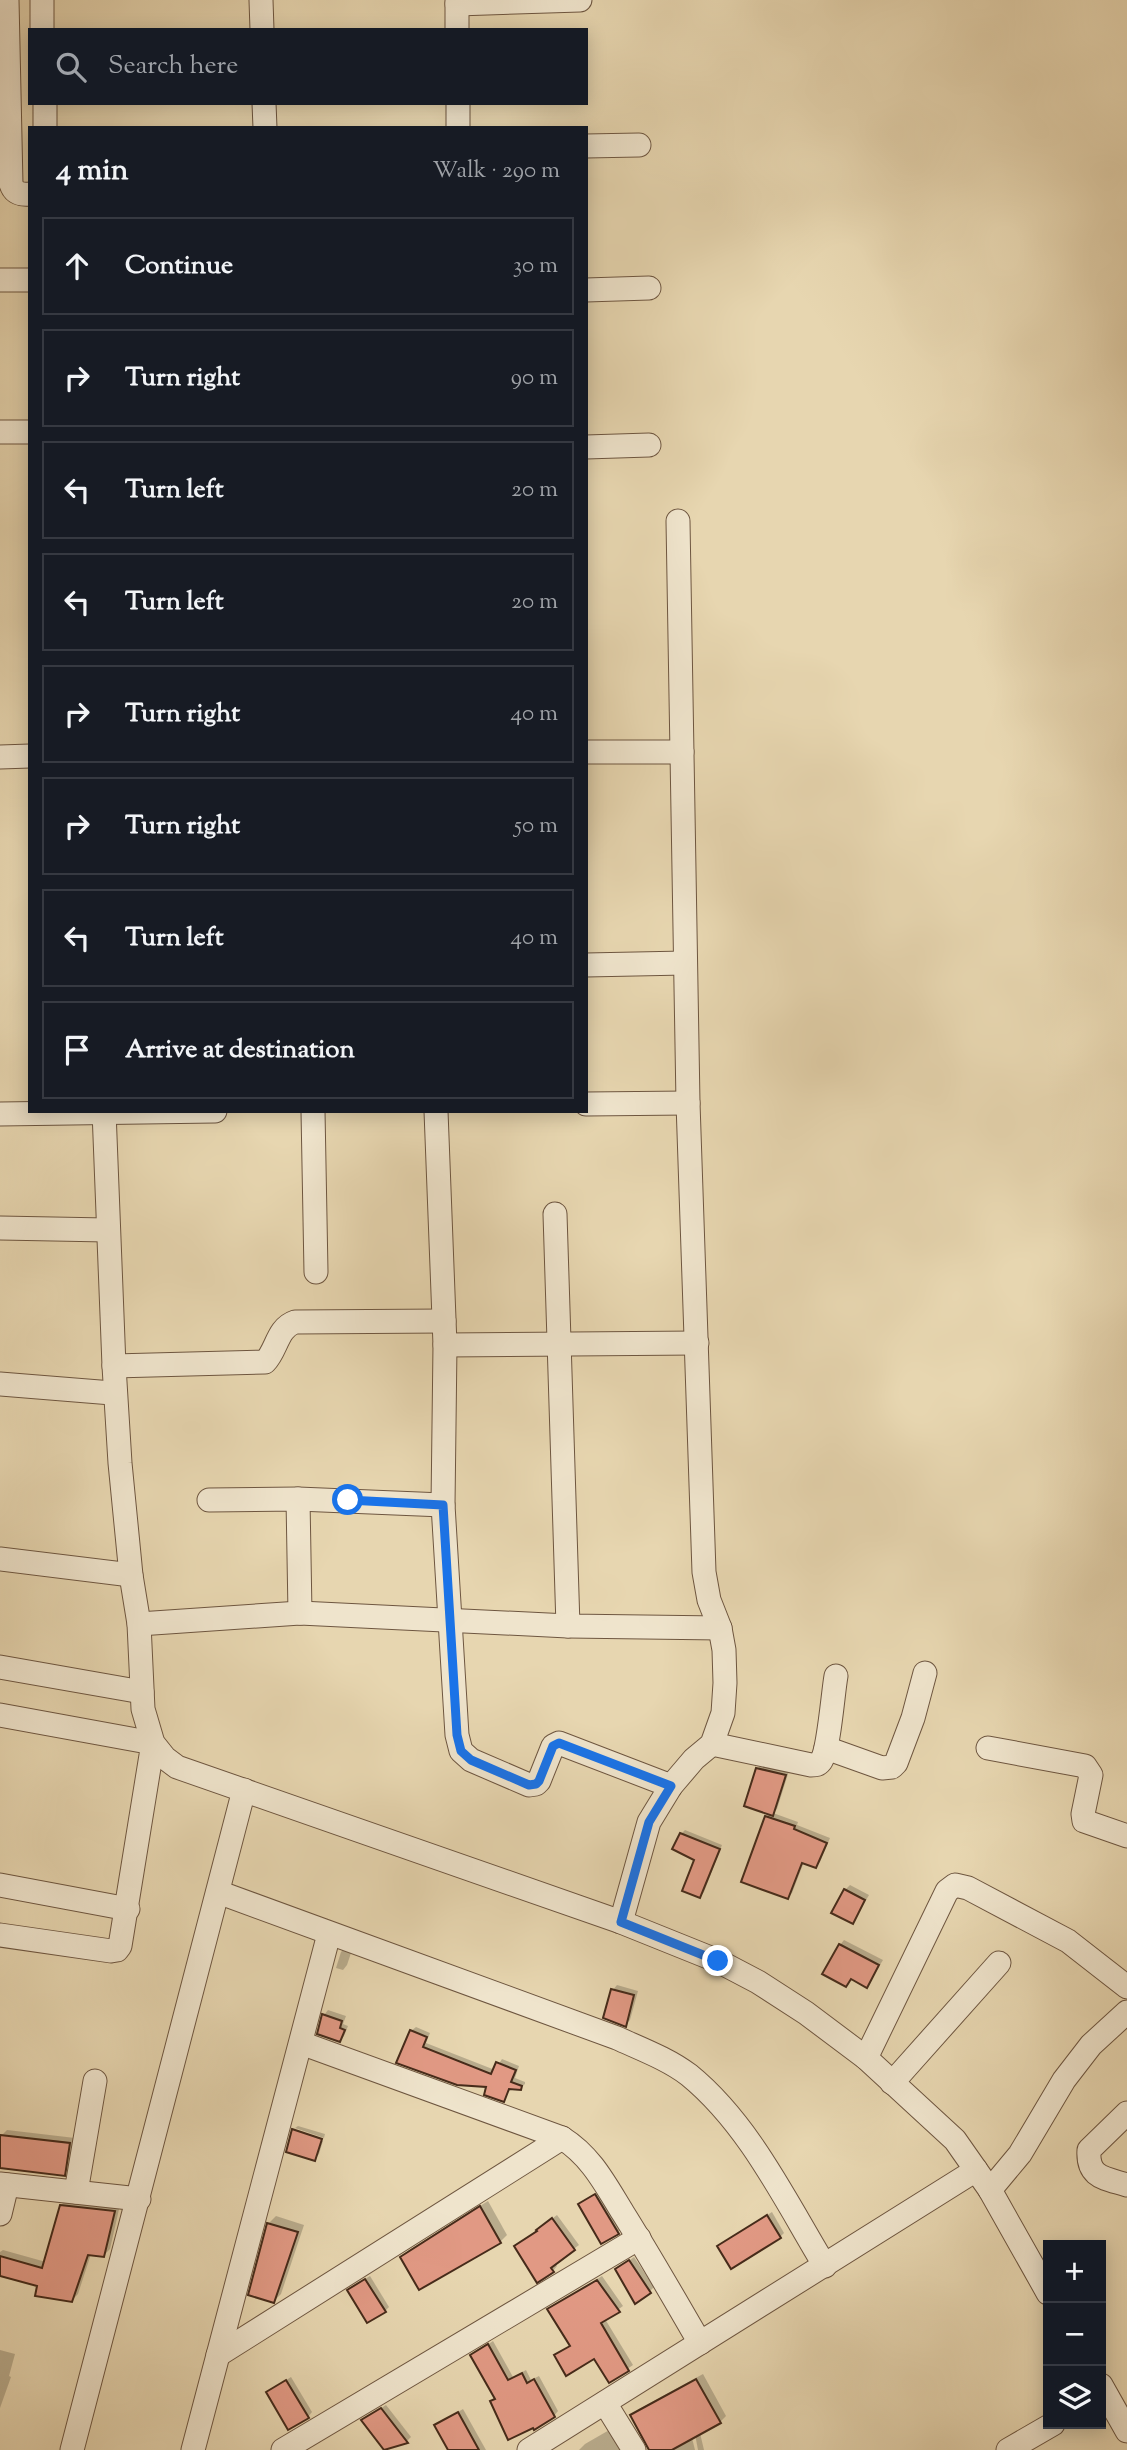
<!DOCTYPE html>
<html lang="en">
<head>
<meta charset="utf-8">
<style>
  :root { --surface:#171b24; --page:#20242c; --text:#f1f3f6; --muted:#9ea1a6; --line:#363941 }
  body { margin:0; font-family:"Sorts Mill Goudy",serif; background:var(--page); color:var(--text) }
  .controls { position:absolute; right:21px; bottom:21px; display:grid; overflow:hidden; border-radius:0px; box-shadow:0 4px 18px #0003 }
  .controls button { width:63px; height:63px; display:grid; place-items:center; padding:0; border:0; border-bottom:2px solid var(--line); background:var(--surface); color:var(--text); font:35px sans-serif }
  .stop { position:absolute; width:21px; height:21px; margin:-16px; border:5px solid #1a73e8; border-radius:50%; background:#fff }
  .stop.end { background:#1a73e8; border-color:#fff; box-shadow:0 2px 7px #0008 }
  .list { margin:0; padding:0; list-style:none }
  h2 { display:flex; justify-content:space-between; align-items:center; height:91px; margin:0; padding:0 28px; font-size:30px }
  h2 small { font-size:23px; font-weight:400; color:var(--muted) }
  .list li { display:grid; grid-template-columns:46px 1fr auto; gap:21px; align-items:center; box-sizing:border-box; height:98px; margin:0 14px 14px; padding:0 14px; border:2px solid var(--line); border-radius:0px }
  .list b { display:block; font-size:26px; white-space:nowrap }
  .list em { font-size:23px; font-style:normal; color:var(--muted) }
  .icon { flex:none; width:38px; height:38px; fill:none; stroke:currentColor; stroke-width:2; stroke-linecap:round; stroke-linejoin:round }
  .map { position:relative; flex:none; width:1127px; height:2450px; overflow:hidden }
  .search { position:absolute; background:var(--surface); box-shadow:0 4px 18px #0003; left:28px; top:28px; width:560px; height:77px; display:flex; align-items:center; gap:18px; box-sizing:border-box; padding:0 24px; border-radius:0px; color:var(--muted); font-size:26px }
  .panel { position:absolute; background:var(--surface); box-shadow:0 4px 18px #0003; left:28px; top:126px; width:560px; height:987px; border-radius:0px }
  .map>svg:first-child { display:block }
  .shadow { fill:#0003 }
  .building { fill:#e19984; stroke:#462b1a; stroke-width:2 }
  .lines { fill:none; stroke-linecap:round; stroke-linejoin:round }
  .minor-casing { stroke:#6e5640; stroke-width:25 }
  .minor { stroke:#efe4cc; stroke-width:23 }
  .route { stroke:#1a73e8; stroke-width:9 }
</style>
</head>
<body>
<div class="map">
<svg width="1127" height="2450" viewBox="0 0 1127 2450">
  <rect width="100%" height="100%" fill="#e7d6b0"/>
  <filter id="stains"><feTurbulence type="fractalNoise" baseFrequency=".00286" numOctaves="4"/><feColorMatrix values="0 0 0 0 .2 0 0 0 0 .09 0 0 0 0 .02 0 0 0 .5 -.17"/></filter>
  <radialGradient id="worn" r=".72"><stop offset=".6" stop-color="#630" stop-opacity="0"/><stop offset="1" stop-color="#630" stop-opacity=".3"/></radialGradient>
  <!-- shadow -->
  <g class="shadow">
    <path d="M 762,1764 L 789,1771 L 777,1809 L 773,1813 L 798,1822 L 797,1825 L 830,1838 L 820,1862 L 816,1866 L 804,1862 L 792,1893 L 788,1897 L 766,1817 L 770,1813 L 757,1769 Z"/>
    <path d="M 685,1830 L 722,1845 L 704,1892 L 700,1896 L 697,1859 L 681,1834 Z"/>
    <path d="M 850,1885 L 869,1895 L 853,1922 L 845,1890 Z"/>
    <path d="M 844,1940 L 883,1960 L 867,1986 L 852,1978 L 846,1985 L 840,1945 Z"/>
    <path d="M 345,1948 L 352,1950 L 347,1965 L 343,1970 L 336,1968 L 341,1952 Z"/>
    <path d="M 617,1985 L 638,1991 L 630,2020 L 625,2025 L 613,1990 Z"/>
    <path d="M 328,2010 L 346,2016 L 343,2024 L 348,2026 L 344,2036 L 340,2040 L 324,2015 Z"/>
    <path d="M 416,2027 L 430,2033 L 426,2043 L 495,2070 L 502,2059 L 519,2066 L 515,2078 L 525,2082 L 525,2084 L 520,2088 L 511,2088 L 503,2100 L 489,2086 L 398,2062 L 411,2031 Z"/>
    <path d="M 298,2126 L 325,2134 L 324,2138 L 295,2128 Z"/>
    <path d="M 7,2130 L 75,2138 L 70,2168 L 64,2174 L 0,2167 L 0,2134 L 3,2134 Z"/>
    <path d="M 294,2130 L 294,2132 L 323,2141 L 319,2154 L 315,2159 L 288,2151 Z"/>
    <path d="M 600,2191 L 622,2228 L 618,2232 L 580,2204 Z"/>
    <path d="M 67,2199 L 120,2205 L 110,2249 L 104,2255 L 91,2254 L 78,2294 L 72,2300 L 39,2285 L 0,2274 L 0,2252 L 3,2250 L 46,2262 L 61,2205 Z"/>
    <path d="M 488,2201 L 507,2235 L 500,2242 L 402,2257 L 409,2250 Z"/>
    <path d="M 772,2212 L 784,2233 L 780,2237 L 719,2246 Z"/>
    <path d="M 557,2215 L 579,2245 L 555,2263 L 557,2266 L 553,2271 L 516,2246 Z"/>
    <path d="M 276,2216 L 304,2225 L 281,2294 L 274,2301 L 250,2294 L 269,2223 Z"/>
    <path d="M 634,2257 L 654,2287 L 650,2291 L 617,2269 Z"/>
    <path d="M 370,2276 L 389,2307 L 385,2311 L 353,2286 Z"/>
    <path d="M 602,2276 L 623,2306 L 605,2319 L 633,2365 L 610,2381 L 595,2356 L 556,2356 L 571,2345 L 549,2309 Z"/>
    <path d="M 493,2341 L 513,2377 L 526,2370 L 531,2380 L 539,2376 L 558,2411 L 554,2416 L 492,2402 L 496,2398 L 472,2355 Z"/>
    <path d="M 0,2350 L 15,2354 L 9,2376 L 11,2377 L 0,2408 Z"/>
    <path d="M 703,2374 L 726,2416 L 720,2422 L 700,2433 L 704,2450 L 698,2450 L 694,2429 L 690,2430 L 695,2450 L 651,2450 L 632,2416 L 639,2409 Z"/>
    <path d="M 291,2377 L 312,2412 L 308,2417 L 268,2392 Z"/>
    <path d="M 386,2405 L 411,2437 L 407,2441 L 385,2449 L 363,2420 Z"/>
    <path d="M 463,2409 L 486,2450 L 450,2450 L 436,2425 Z"/>
    <path d="M 611,2429 L 623,2450 L 579,2450 L 585,2444 Z"/>
  </g>
  <!-- building -->
  <g class="building">
    <path d="M 756,1768 L 786,1775 L 773,1816 L 744,1806 Z"/>
    <path d="M 765,1816 L 795,1826 L 794,1829 L 827,1843 L 816,1868 L 802,1863 L 788,1899 L 741,1882 Z"/>
    <path d="M 680,1833 L 720,1849 L 700,1898 L 682,1891 L 694,1860 L 672,1849 Z"/>
    <path d="M 844,1889 L 865,1900 L 853,1924 L 831,1913 Z"/>
    <path d="M 839,1944 L 879,1965 L 867,1988 L 851,1979 L 846,1987 L 822,1974 Z"/>
    <path d="M 611,1989 L 634,1995 L 626,2027 L 603,2018 Z"/>
    <path d="M 322,2014 L 342,2021 L 340,2028 L 345,2030 L 340,2042 L 317,2034 Z"/>
    <path d="M 410,2030 L 427,2037 L 423,2047 L 491,2074 L 496,2062 L 516,2070 L 511,2082 L 522,2086 L 521,2090 L 509,2089 L 504,2102 L 484,2095 L 486,2087 L 457,2085 L 396,2063 Z"/>
    <path d="M 292,2129 L 322,2139 L 315,2161 L 286,2152 Z"/>
    <path d="M 0,2135 L 70,2143 L 65,2176 L 0,2168 Z"/>
    <path d="M 595,2194 L 619,2234 L 601,2244 L 578,2204 Z"/>
    <path d="M 60,2205 L 115,2211 L 104,2257 L 88,2255 L 72,2302 L 35,2296 L 37,2286 L 0,2276 L 0,2256 L 42,2268 Z"/>
    <path d="M 480,2206 L 501,2243 L 419,2290 L 400,2257 Z"/>
    <path d="M 767,2215 L 781,2238 L 731,2269 L 717,2246 Z"/>
    <path d="M 552,2218 L 575,2250 L 551,2268 L 554,2272 L 537,2283 L 514,2246 L 537,2231 L 536,2230 Z"/>
    <path d="M 267,2223 L 298,2232 L 274,2303 L 248,2295 Z"/>
    <path d="M 629,2260 L 651,2293 L 635,2304 L 615,2269 Z"/>
    <path d="M 365,2279 L 386,2312 L 367,2323 L 347,2290 Z"/>
    <path d="M 597,2280 L 620,2312 L 601,2323 L 629,2371 L 609,2383 L 594,2359 L 566,2376 L 554,2355 L 570,2346 L 547,2309 Z"/>
    <path d="M 488,2344 L 508,2380 L 522,2373 L 527,2383 L 534,2379 L 555,2417 L 534,2430 L 533,2428 L 508,2440 L 490,2401 L 495,2399 L 470,2355 Z"/>
    <path d="M 696,2379 L 721,2423 L 672,2450 L 649,2450 L 630,2415 Z"/>
    <path d="M 286,2380 L 309,2418 L 288,2430 L 266,2392 Z"/>
    <path d="M 381,2408 L 408,2443 L 384,2450 L 361,2420 Z"/>
    <path d="M 458,2412 L 479,2450 L 448,2450 L 434,2425 Z"/>
  </g>
  <g class="lines">
    <!-- minor casing -->
    <g class="minor-casing">
      <g id="minor">
        <path d="M 7,0 L 11,184 C 14,193 21,195 30,194"/>
        <path d="M 42,0 L 42,30"/>
        <path d="M 261,0 L 262,30"/>
        <path d="M 457,0 L 457,30"/>
        <path d="M 457,4 L 580,0"/>
        <path d="M 45,103 L 45,128"/>
        <path d="M 264,103 L 265,128"/>
        <path d="M 458,103 L 458,128"/>
        <path d="M 586,146 L 639,145"/>
        <path d="M 0,280 L 30,280"/>
        <path d="M 586,290 L 649,288"/>
        <path d="M 0,432 L 30,432"/>
        <path d="M 586,447 L 649,445"/>
        <path d="M 586,752 L 682,752"/>
        <path d="M 0,757 L 30,756"/>
        <path d="M 586,965 L 685,963"/>
        <path d="M 586,1104 L 688,1103"/>
        <path d="M 104,1111 L 114,1366 L 120,1463 L 131,1575 L 139,1624 L 143,1709 L 153,1743 L 165,1758 L 177,1767 L 621,1922 L 718,1961 L 758,1982 L 806,2013 L 866,2058 L 955,2140 L 990,2190 L 1048,2293"/>
        <path d="M 313,1111 L 316,1272"/>
        <path d="M 436,1111 L 445,1345 L 443,1505 L 457,1735 L 461,1751 L 471,1760 L 529,1785 L 536,1784 L 539,1781 L 553,1746 L 559,1743 L 671,1786"/>
        <path d="M 0,1114 L 215,1111"/>
        <path d="M 555,1214 L 568,1626"/>
        <path d="M 0,1228 L 107,1230"/>
        <path d="M 445,1345 L 697,1343"/>
        <path d="M 114,1366 L 265,1362 C 277,1350 277,1328 295,1322 L 444,1321"/>
        <path d="M 0,1384 L 112,1393"/>
        <path d="M 298,1499 L 300,1613"/>
        <path d="M 209,1500 L 298,1499 L 443,1505"/>
        <path d="M 0,1559 L 131,1575"/>
        <path d="M 139,1624 L 300,1613 L 568,1626 L 720,1628"/>
        <path d="M 0,1667 L 142,1692"/>
        <path d="M 0,1715 L 153,1743 L 120,1946 L 117,1950 L 111,1951 L 0,1935"/>
        <path d="M 712,1744 L 811,1765 C 816,1765 818,1765 821,1761 C 829,1750 833,1692 836,1676"/>
        <path d="M 826,1748 L 882,1768 L 892,1767 L 896,1763 L 913,1718 L 925,1673"/>
        <path d="M 988,1748 L 1085,1766 L 1091,1775 L 1083,1814 L 1084,1821 L 1127,1836"/>
        <path d="M 0,1885 L 128,1909"/>
        <path d="M 218,1892 L 617,2038 C 641,2049 668,2059 689,2075 C 749,2124 785,2200 825,2266"/>
        <path d="M 621,1922 L 649,1822 L 671,1786 L 694,1759 L 712,1744 L 723,1713 L 725,1683 L 724,1650 L 720,1628 L 709,1600 L 704,1572 L 688,1103 L 678,521"/>
        <path d="M 301,2043 L 562,2138 C 591,2156 605,2184 623,2213 C 650,2256 675,2300 700,2343"/>
        <path d="M 866,2058 L 947,1891 L 955,1885 L 968,1888 L 1068,1941 L 1127,1987"/>
        <path d="M 892,2083 L 999,1963"/>
        <path d="M 1127,2113 L 1089,2150 C 1087,2178 1105,2178 1127,2185"/>
        <path d="M 0,2184 L 139,2199"/>
        <path d="M 990,2190 L 1020,2154 L 1064,2080 L 1091,2045 L 1127,2012"/>
        <path d="M 76,2192 L 95,2081"/>
        <path d="M 0,2214 L 7,2185"/>
        <path d="M 218,2355 L 562,2138"/>
        <path d="M 1101,2385 L 1127,2431"/>
        <path d="M 605,2403 L 634,2450"/>
        <path d="M 72,2450 L 244,1790"/>
        <path d="M 193,2450 L 329,1934"/>
        <path d="M 283,2450 L 639,2238"/>
        <path d="M 529,2450 L 976,2170"/>
        <path d="M 1008,2450 L 1053,2424"/>
      </g>
    </g>
    <!-- minor -->
    <use href="#minor" class="minor"/>
  </g>
  <g class="lines">
    <!-- route -->
    <path class="route" d="M 348,1500 L 443,1505 L 457,1735 L 461,1751 L 471,1760 L 529,1785 L 536,1784 L 539,1781 L 553,1746 L 559,1743 L 671,1786 L 649,1822 L 621,1922 L 718,1961"/>
  </g>
  <rect width="100%" height="100%" filter="url(#stains)"/>
  <rect width="100%" height="100%" fill="url(#worn)"/>
</svg>
<div class="controls">
<button>+</button>
<button>−</button>
<button><svg class="icon" aria-label="layers" viewBox="0 0 24 24"><path d="M12 4l9 5-9 5-9-5zM3 14l9 5 9-5"/></svg></button>
</div>
<div class="stop" style="left:348px;top:1500px"></div>
<div class="stop end" style="left:718px;top:1961px"></div>
<div class="search"><svg class="icon" aria-label="search" viewBox="0 0 24 24"><circle cx="10" cy="10" r="6"/><path d="M15 15l6 6"/></svg>Search here</div>
<section class="panel">
<h2>4 min<small>Walk · 290 m</small></h2>
<ul class="list">
<li><svg class="icon" aria-label="ahead" viewBox="0 0 24 24"><path d="M12 20V5M6 11l6-6 6 6"/></svg><div><b>Continue</b></div><em>30 m</em></li>
<li><svg class="icon" aria-label="right" viewBox="0 0 24 24"><path d="M7 20v-9h11M14 6l5 5-5 5"/></svg><div><b>Turn right</b></div><em>90 m</em></li>
<li><svg class="icon" aria-label="left" viewBox="0 0 24 24"><path d="M17 20v-9H6M10 6l-5 5 5 5"/></svg><div><b>Turn left</b></div><em>20 m</em></li>
<li><svg class="icon" aria-label="left" viewBox="0 0 24 24"><path d="M17 20v-9H6M10 6l-5 5 5 5"/></svg><div><b>Turn left</b></div><em>20 m</em></li>
<li><svg class="icon" aria-label="right" viewBox="0 0 24 24"><path d="M7 20v-9h11M14 6l5 5-5 5"/></svg><div><b>Turn right</b></div><em>40 m</em></li>
<li><svg class="icon" aria-label="right" viewBox="0 0 24 24"><path d="M7 20v-9h11M14 6l5 5-5 5"/></svg><div><b>Turn right</b></div><em>50 m</em></li>
<li><svg class="icon" aria-label="left" viewBox="0 0 24 24"><path d="M17 20v-9H6M10 6l-5 5 5 5"/></svg><div><b>Turn left</b></div><em>40 m</em></li>
<li><svg class="icon" aria-label="arrive" viewBox="0 0 24 24"><path d="M6 21V4h12l-3 4 3 4H6"/></svg><div><b>Arrive at destination</b></div></li>
</ul>
</section>
</div>
</body>
</html>
